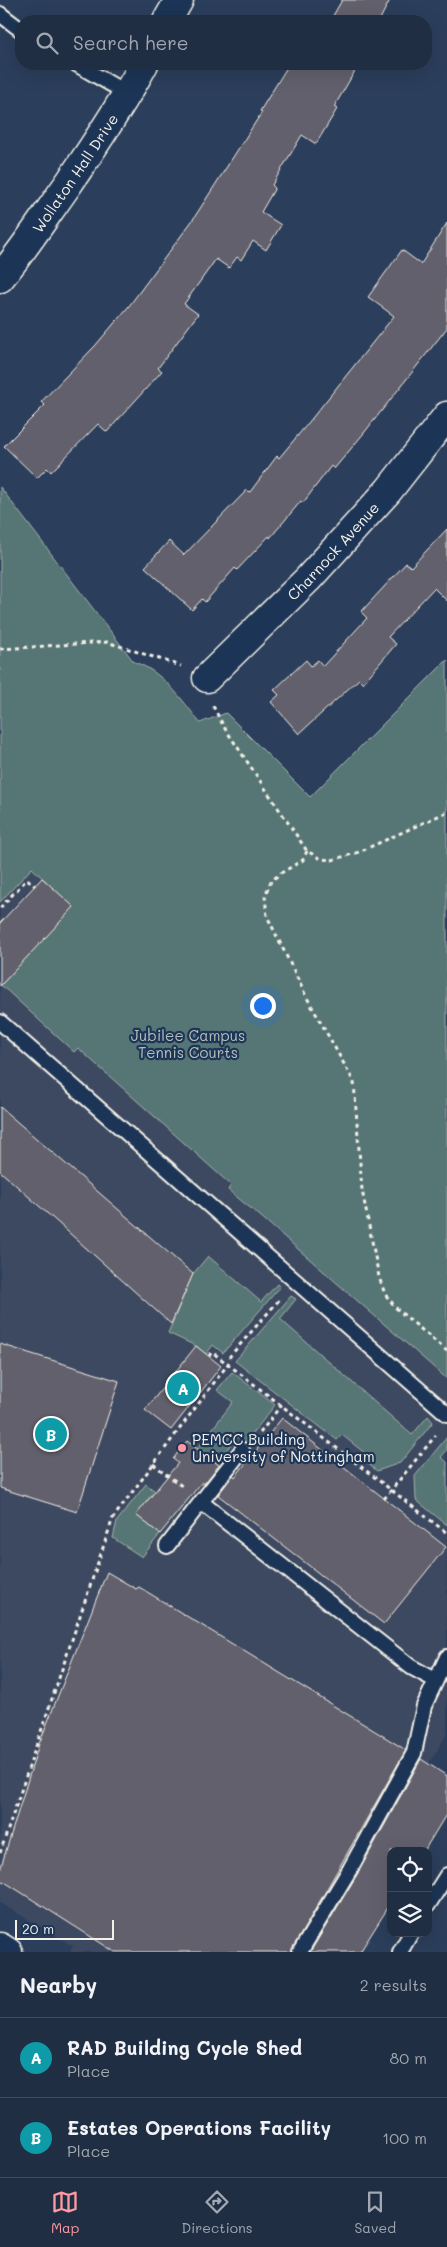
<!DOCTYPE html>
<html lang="en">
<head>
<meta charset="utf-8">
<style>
  :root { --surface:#202e44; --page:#28364b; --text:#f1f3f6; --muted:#a2a8b2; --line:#3d4a5d; --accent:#ff9aa2 }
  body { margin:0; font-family:Mali,sans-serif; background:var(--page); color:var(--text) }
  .controls { position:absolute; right:15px; bottom:15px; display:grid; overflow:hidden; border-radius:10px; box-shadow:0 5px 20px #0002 }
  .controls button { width:45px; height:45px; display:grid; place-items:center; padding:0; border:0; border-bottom:1px solid var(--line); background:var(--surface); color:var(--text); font:25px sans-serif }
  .scale { position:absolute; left:15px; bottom:12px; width:99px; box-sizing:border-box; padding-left:5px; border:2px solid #f4f1e8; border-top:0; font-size:14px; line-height:18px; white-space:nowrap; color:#f4f1e8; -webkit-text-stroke:4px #1d3557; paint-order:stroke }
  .you { position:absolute; left:262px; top:1005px; width:18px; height:18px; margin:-12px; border:4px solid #fff; border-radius:50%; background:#1a73e8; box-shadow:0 0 0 8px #1a73e833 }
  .badge { display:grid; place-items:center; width:32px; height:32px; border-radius:50%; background:var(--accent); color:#fff; font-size:16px; font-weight:700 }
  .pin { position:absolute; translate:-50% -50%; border:2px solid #fff; box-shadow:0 1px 5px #0006 }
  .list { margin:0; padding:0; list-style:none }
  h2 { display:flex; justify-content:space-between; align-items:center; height:65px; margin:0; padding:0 20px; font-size:21px }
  h2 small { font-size:16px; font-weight:400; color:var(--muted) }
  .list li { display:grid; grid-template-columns:32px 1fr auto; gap:15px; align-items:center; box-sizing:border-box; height:80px; padding:0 20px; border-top:1px solid var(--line) }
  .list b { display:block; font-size:19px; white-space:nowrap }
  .list p { margin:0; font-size:16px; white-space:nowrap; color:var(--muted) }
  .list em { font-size:16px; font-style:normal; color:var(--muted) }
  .icon { flex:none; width:28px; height:28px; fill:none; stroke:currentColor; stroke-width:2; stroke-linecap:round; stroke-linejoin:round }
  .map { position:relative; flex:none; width:447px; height:1952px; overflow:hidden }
  .search { position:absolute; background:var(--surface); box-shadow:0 5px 20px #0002; left:15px; right:15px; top:15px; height:55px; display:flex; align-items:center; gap:12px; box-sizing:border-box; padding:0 18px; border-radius:20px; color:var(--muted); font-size:19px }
  .sheet { height:225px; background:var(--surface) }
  nav { display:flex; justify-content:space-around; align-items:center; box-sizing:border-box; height:70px; border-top:1px solid var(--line); background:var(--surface); font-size:14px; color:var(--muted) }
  nav a { display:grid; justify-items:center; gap:2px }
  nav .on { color:var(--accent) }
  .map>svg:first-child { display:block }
  .built { fill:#3c4860 }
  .green { fill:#567574; stroke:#a5b3ae }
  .building { fill:#62606c; stroke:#f4f1e8 }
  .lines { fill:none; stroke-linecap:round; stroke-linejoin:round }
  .lane-casing { stroke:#f4f1e8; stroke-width:18 }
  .street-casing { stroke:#f4f1e8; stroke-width:31 }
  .secondary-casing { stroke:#f4f1e8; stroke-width:31 }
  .path { stroke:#f4f1e8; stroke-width:3; stroke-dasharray:4 4; stroke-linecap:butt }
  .lane { stroke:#1d3557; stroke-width:14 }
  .street { stroke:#1d3557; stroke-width:28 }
  .secondary { stroke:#1d3557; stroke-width:28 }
  .poi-dot { fill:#ff9aa2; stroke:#1d3557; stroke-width:2 }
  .labels { text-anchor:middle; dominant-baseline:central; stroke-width:4.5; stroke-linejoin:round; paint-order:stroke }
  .street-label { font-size:15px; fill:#f4f1e8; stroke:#1d3557 }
  .park-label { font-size:15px; fill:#b5bfba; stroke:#1d3557 }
  .poi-label { font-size:15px; fill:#f4f1e8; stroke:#1d3557; text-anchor:start }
</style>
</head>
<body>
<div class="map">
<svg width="447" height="1952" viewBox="0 0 447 1952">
  <rect width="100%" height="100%" fill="#2b3e5b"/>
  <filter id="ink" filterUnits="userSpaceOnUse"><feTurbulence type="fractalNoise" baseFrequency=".02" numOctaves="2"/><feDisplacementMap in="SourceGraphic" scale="10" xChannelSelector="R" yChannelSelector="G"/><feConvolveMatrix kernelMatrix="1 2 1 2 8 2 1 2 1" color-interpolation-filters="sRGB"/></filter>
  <g filter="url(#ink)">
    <!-- built -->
    <path class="built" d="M 447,660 L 447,1734 L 315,1952 L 70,1952 L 73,1946 L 0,1903 L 0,667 L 148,666 L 180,696 L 200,723 L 226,713 L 310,797 Z"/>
    <!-- green -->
    <g class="green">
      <path d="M 0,487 L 134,662 C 162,671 182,699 200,723 L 226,713 L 310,797 L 447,660 L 447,1379 L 259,1215 L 228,1190 L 231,1185 L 78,1048 L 74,1052 L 1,985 L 73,907 L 32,868 L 0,902 Z"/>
      <path d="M 208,1256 L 261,1302 L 277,1284 L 280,1287 L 223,1353 L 213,1345 L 206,1354 L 196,1346 L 168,1333 L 193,1274 Z"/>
      <path d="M 291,1296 L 296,1299 L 280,1319 L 412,1435 L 428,1416 L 433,1422 L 400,1463 L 377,1471 L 367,1463 L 371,1458 L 342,1435 L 337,1440 L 235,1361 Z"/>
      <path d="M 232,1372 L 275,1405 L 245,1443 L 237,1437 L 205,1476 L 186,1463 L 233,1402 L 217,1390 Z"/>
      <path d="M 447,1437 L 447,1450 L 441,1457 L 447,1462 L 447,1525 L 416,1500 L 415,1476 Z"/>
      <path d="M 146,1484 L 155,1491 L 136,1515 L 160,1534 L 142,1557 L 113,1538 L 117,1521 Z"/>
    </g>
    <!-- building -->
    <g class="building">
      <path d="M 342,0 L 390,0 L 379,21 L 330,21 Z"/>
      <path d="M 289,64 L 359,64 L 334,107 L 337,109 L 316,144 L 302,135 L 272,185 L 275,188 L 261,212 L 281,225 L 266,250 L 253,241 L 241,260 L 237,257 L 229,268 L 216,259 L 184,304 L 198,314 L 158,368 L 162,371 L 107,432 L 98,424 L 51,472 L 47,468 L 37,478 L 4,446 L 45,405 L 41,402 L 95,346 L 129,306 L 192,221 L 262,112 L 260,111 Z"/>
      <path d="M 447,223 L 447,328 L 364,433 L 334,469 L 331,466 L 303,503 L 301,501 L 270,538 L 269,536 L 237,570 L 235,568 L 205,602 L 202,599 L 192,610 L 145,567 L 169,541 L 184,555 L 247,490 L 250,492 L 277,456 L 279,458 L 309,422 L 394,316 L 368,297 L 402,250 L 421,264 Z"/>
      <path d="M 447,529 L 447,601 L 434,588 L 388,637 L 396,644 L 363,683 L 359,679 L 299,734 L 271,702 L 279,695 L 274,690 L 306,660 L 311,666 L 318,660 L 323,666 L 367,618 L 361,612 L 406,563 L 411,567 Z"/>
      <path d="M 42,878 L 74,907 L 0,986 L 0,923 Z"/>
      <path d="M 0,1107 L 193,1274 L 171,1324 L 0,1171 Z"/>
      <path d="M 0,1344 L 119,1381 L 77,1512 L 0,1488 Z"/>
      <path d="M 196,1346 L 221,1366 L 171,1430 L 145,1410 Z"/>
      <path d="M 282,1418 L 446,1547 L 384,1624 L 218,1495 L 233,1475 L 235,1477 Z"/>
      <path d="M 187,1441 L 219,1465 L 204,1484 L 202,1482 L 160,1534 L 136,1515 L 178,1463 L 173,1459 Z"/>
      <path d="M 107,1572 L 136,1589 L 139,1587 L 406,1750 L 291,1952 L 115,1952 L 0,1879 L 0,1870 L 39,1744 Z"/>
      <path d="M 421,1759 L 447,1776 L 447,1813 L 424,1851 L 391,1851 L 391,1903 L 360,1952 L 310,1952 L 358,1873 Z"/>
    </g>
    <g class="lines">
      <!-- lane casing -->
      <g class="lane-casing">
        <g id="lane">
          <path d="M 0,14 L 21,30"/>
          <path d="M 76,64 L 128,94"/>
          <path d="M 0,1022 L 447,1414"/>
          <path d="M 201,1502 L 242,1450"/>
          <path d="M 167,1546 L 201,1502 L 411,1667 L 435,1680"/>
          <path d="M 428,1905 L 447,1875"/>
          <path d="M 300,1952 L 350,1869 L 414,1753 L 424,1706 L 447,1657"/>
          <path d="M 400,1952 L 411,1933"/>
        </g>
      </g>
      <!-- street casing -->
      <g class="street-casing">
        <g id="street">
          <path d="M 167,21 L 179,0"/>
          <path id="s1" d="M 0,278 C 25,248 46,215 69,183 C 95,144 122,105 144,64"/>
          <path id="s2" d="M 207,678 L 308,579 L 388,491 L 447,416"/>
        </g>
      </g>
      <!-- secondary casing -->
      <g class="secondary-casing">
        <path id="secondary" d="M 0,1947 L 8,1952"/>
      </g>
      <!-- path -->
      <g class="path">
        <path d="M 0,649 L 107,642 L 181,666"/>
        <path d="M 213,706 L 224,727 L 307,851 L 321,859 L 332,860 L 359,852 L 447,812"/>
        <path d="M 307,851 L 303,860 L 281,873 L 271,881 L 265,896 L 267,916 L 305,994 L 354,1082 L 362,1190 L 379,1277 L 385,1294 L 397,1309 L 447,1351"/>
        <path d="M 0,908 L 27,879 L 35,886"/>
        <path d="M 209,1356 L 212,1352 L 447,1533"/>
        <path d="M 260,1433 L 282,1404"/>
        <path d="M 153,1464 L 183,1487"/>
        <path d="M 384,1499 L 436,1435"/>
        <path d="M 0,1853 L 113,1518 L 228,1364 L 230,1356 L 280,1299"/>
      </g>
      <!-- lane -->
      <use href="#lane" class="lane"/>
      <!-- street -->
      <use href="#street" class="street"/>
      <!-- secondary -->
      <use href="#secondary" class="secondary"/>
    </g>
  </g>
  <!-- markers -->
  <circle class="poi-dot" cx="182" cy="1448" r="5"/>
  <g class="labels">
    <!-- street labels -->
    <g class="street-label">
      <text stroke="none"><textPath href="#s1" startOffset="129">Wollaton Hall Drive</textPath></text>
      <text stroke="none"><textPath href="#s2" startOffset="179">Charnock Avenue</textPath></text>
    </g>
    <!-- park labels -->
    <g class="park-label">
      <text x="188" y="1035">Jubilee Campus<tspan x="188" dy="17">Tennis Courts</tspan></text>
    </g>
    <!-- poi labels -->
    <g class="poi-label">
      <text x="192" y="1439">PEMCC Building<tspan x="192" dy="17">University of Nottingham</tspan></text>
    </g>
  </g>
</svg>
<div class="controls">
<button><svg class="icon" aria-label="locate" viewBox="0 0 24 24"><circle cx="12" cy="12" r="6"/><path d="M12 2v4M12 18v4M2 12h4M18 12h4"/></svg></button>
<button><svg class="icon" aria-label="layers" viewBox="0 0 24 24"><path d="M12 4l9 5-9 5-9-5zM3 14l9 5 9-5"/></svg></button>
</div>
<div class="scale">20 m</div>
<div class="you"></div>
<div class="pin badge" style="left:183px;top:1388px;background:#0f9aa8">A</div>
<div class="pin badge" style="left:51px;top:1434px;background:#0f9aa8">B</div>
<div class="search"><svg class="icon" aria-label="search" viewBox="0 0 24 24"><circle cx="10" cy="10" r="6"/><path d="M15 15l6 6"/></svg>Search here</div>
</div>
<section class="sheet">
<h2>Nearby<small>2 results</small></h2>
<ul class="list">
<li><span class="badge" style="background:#0f9aa8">A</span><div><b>RAD Building Cycle Shed</b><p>Place</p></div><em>80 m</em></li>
<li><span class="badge" style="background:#0f9aa8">B</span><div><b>Estates Operations Facility</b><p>Place</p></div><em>100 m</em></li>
</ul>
</section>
<nav>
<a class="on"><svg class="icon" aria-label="map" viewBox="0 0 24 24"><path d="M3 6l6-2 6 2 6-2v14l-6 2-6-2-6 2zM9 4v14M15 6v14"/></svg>Map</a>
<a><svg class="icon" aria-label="directions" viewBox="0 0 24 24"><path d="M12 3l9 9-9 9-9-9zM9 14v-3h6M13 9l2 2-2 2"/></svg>Directions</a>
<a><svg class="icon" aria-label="saved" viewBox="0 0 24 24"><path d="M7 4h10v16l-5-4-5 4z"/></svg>Saved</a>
</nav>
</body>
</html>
